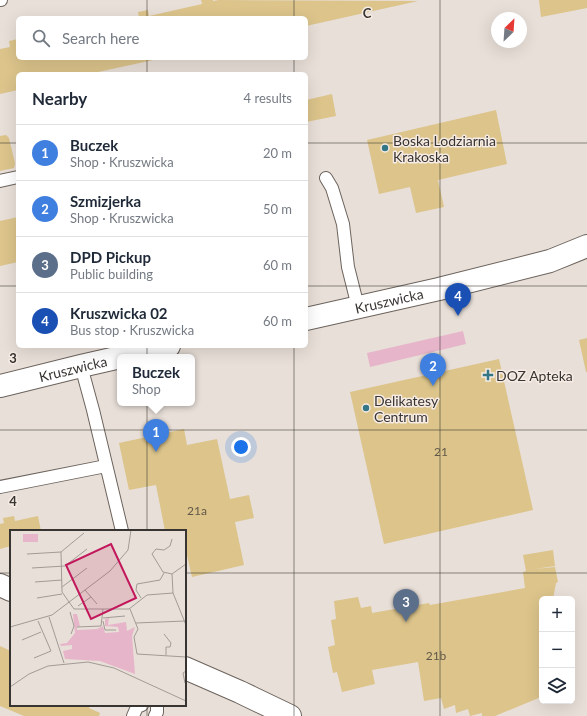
<!DOCTYPE html>
<html lang="en">
<head>
<meta charset="utf-8">
<style>
  :root { --surface:#fff; --page:#f2f2f3; --text:#1f2937; --muted:#747a83; --line:#e0e1e3; --accent:#337786 }
  body { margin:0; font-family:Lato,sans-serif; background:var(--page); color:var(--text) }
  .controls { position:absolute; right:12px; bottom:12px; display:grid; overflow:hidden; border-radius:6px; box-shadow:0 4px 16px #0002 }
  .controls button { width:36px; height:36px; display:grid; place-items:center; padding:0; border:0; border-bottom:1px solid var(--line); background:var(--surface); color:var(--text); font:20px sans-serif }
  .compass { position:absolute; left:491px; top:12px; width:36px; height:36px; border-radius:50%; background:var(--surface); box-shadow:0 4px 16px #0002; rotate:25deg }
  .you { position:absolute; left:241px; top:447px; width:14px; height:14px; margin:-10px; border:3px solid #fff; border-radius:50%; background:#1a73e8; box-shadow:0 0 0 6px #1a73e833 }
  .badge { display:grid; place-items:center; width:26px; height:26px; border-radius:50%; background:var(--accent); color:#fff; font-size:13px; font-weight:700 }
  .pin { position:absolute; translate:-50% -33px; filter:drop-shadow(0 1px 2px #0008) }
  .pin::after { content:''; position:absolute; top:21px; width:14px; height:12px; background:inherit; clip-path:polygon(0 0,100% 0,50% 100%) }
  .popup { position:absolute; left:117px; top:354px; width:78px; height:52px; box-sizing:border-box; display:grid; place-content:center; border-radius:6px; background:var(--surface); filter:drop-shadow(0 1px 3px #0005); font-size:13px; white-space:nowrap; color:var(--muted) }
  .popup b { font-size:15px; color:var(--text) }
  .popup::after { content:''; position:absolute; left:50%; top:100%; margin-left:-8px; border:8px solid transparent; border-top-color:var(--surface) }
  .list { margin:0; padding:0; list-style:none }
  h2 { display:flex; justify-content:space-between; align-items:center; height:52px; margin:0; padding:0 16px; font-size:17px }
  h2 small { font-size:13px; font-weight:400; color:var(--muted) }
  .list li { display:grid; grid-template-columns:26px 1fr auto; gap:12px; align-items:center; box-sizing:border-box; height:56px; padding:0 16px; border-top:1px solid var(--line) }
  .list b { display:block; font-size:15px; white-space:nowrap }
  .list p { margin:0; font-size:13px; white-space:nowrap; color:var(--muted) }
  .list em { font-size:13px; font-style:normal; color:var(--muted) }
  .icon { flex:none; width:22px; height:22px; fill:none; stroke:currentColor; stroke-width:2; stroke-linecap:round; stroke-linejoin:round }
  .map { position:relative; flex:none; width:587px; height:716px; overflow:hidden }
  .search { position:absolute; background:var(--surface); box-shadow:0 4px 16px #0002; left:16px; top:16px; width:292px; height:44px; display:flex; align-items:center; gap:10px; box-sizing:border-box; padding:0 14px; border-radius:6px; color:var(--muted); font-size:15px }
  .panel { position:absolute; background:var(--surface); box-shadow:0 4px 16px #0002; left:16px; top:72px; width:292px; height:276px; border-radius:6px }
  .map>svg:first-child { display:block }
  .green { fill:#e7b5ca }
  .building { fill:#dcc48b }
  .lines { fill:none; stroke-linecap:round; stroke-linejoin:round }
  .lane-casing { stroke:#6c635d; stroke-width:14 }
  .street-casing { stroke:#6c635d; stroke-width:24 }
  .lane { stroke:#fff; stroke-width:12 }
  .street { stroke:#fff; stroke-width:22 }
  .grid { fill:none; stroke:#383431; stroke-width:1; stroke-opacity:0.55 }
  .poi-dot { fill:#337786; stroke:#f6ece5; stroke-width:1.5 }
  .labels { text-anchor:middle; dominant-baseline:central; stroke-width:3; stroke-linejoin:round; paint-order:stroke }
  .number-label { font-size:12px; fill:#615848 }
  .poi-label { font-size:14px; fill:#383431; stroke:#f6ece5; text-anchor:start }
  .street-label { font-size:14px; fill:#383431; stroke:#f6ece5 }
  .inset-road { fill:none; stroke:#a29b95; stroke-width:1 }
  .view { fill:#c2185b; fill-opacity:0.15; stroke:#c2185b; stroke-width:2 }
  .inset-edge { fill:none; stroke:#383431; stroke-width:2 }
  .grid-label { font-size:13px; text-anchor:middle; font-weight:bold; fill:#383431; stroke:#f6ece5; stroke-width:3; stroke-linejoin:round; paint-order:stroke }
</style>
</head>
<body>
<div class="map">
<svg width="587" height="716" viewBox="0 0 587 716">
  <rect width="100%" height="100%" fill="#e8dfd8"/>
  <!-- green -->
  <path class="green" d="M 463,331 L 466,344 L 370,367 L 367,353 Z"/>
  <!-- building -->
  <g class="building">
    <path d="M 201,0 L 213,0 L 213,1 L 219,0 L 418,1 L 306,26 L 306,18 L 139,18 L 138,12 L 148,10 L 149,16 L 202,4 Z"/>
    <path d="M 539,0 L 587,0 L 587,8 L 541,17 Z"/>
    <path d="M 18,39 L 18,58 L 158,59 L 89,74 L 18,74 L 18,90 L 0,94 L 0,49 L 10,47 L 9,41 Z"/>
    <path d="M 332,94 L 336,116 L 306,122 L 306,100 Z"/>
    <path d="M 496,110 L 507,164 L 438,180 L 444,207 L 416,213 L 410,187 L 379,194 L 367,140 Z"/>
    <path d="M 6,135 L 9,138 L 15,163 L 14,168 L 0,171 L 0,136 Z"/>
    <path d="M 18,217 L 18,262 L 0,266 L 0,221 Z"/>
    <path d="M 587,338 L 587,372 L 586,372 L 579,340 Z"/>
    <path d="M 499,359 L 533,510 L 384,544 L 350,392 Z"/>
    <path d="M 184,429 L 187,445 L 217,439 L 230,499 L 249,495 L 254,518 L 235,522 L 244,565 L 192,577 L 185,547 L 185,531 L 165,531 L 156,485 L 129,490 L 119,443 Z"/>
    <path d="M 14,516 L 15,521 L 38,516 L 41,531 L 11,531 L 11,546 L 0,549 L 0,524 L 4,523 L 3,518 Z"/>
    <path d="M 553,550 L 555,566 L 535,569 L 555,567 L 558,582 L 556,583 L 553,599 L 542,599 L 542,687 L 541,697 L 495,716 L 482,716 L 482,713 L 470,716 L 468,709 L 456,713 L 455,705 L 444,709 L 441,698 L 424,701 L 418,662 L 372,670 L 375,684 L 342,692 L 337,672 L 333,673 L 328,647 L 335,645 L 331,620 L 336,619 L 334,601 L 358,597 L 361,608 L 371,606 L 372,613 L 429,603 L 430,605 L 525,588 L 523,572 L 526,571 L 523,555 Z"/>
    <path d="M 0,646 L 11,651 L 11,659 L 9,665 L 11,666 L 11,705 L 90,705 L 89,708 L 100,713 L 99,716 L 24,716 L 0,706 Z"/>
  </g>
  <g class="lines">
    <!-- lane casing -->
    <g class="lane-casing">
      <g id="lane">
        <path d="M 0,0 L 1,0"/>
        <path d="M 326,178 L 332,188 L 343,224 L 348,267 L 358,307"/>
        <path d="M 0,181 L 18,177"/>
        <path d="M 81,366 L 93,410 L 122,531"/>
        <path d="M 0,487 L 106,466"/>
        <path d="M 133,716 L 137,707 L 142,705"/>
        <path d="M 155,716 L 157,712 L 157,705"/>
      </g>
    </g>
    <!-- street casing -->
    <g class="street-casing">
      <g id="street">
        <path id="s1" d="M 306,319 L 439,289 L 550,261 L 587,246"/>
        <path id="s2" d="M 0,386 L 81,366 L 169,346"/>
        <path d="M 0,585 L 11,590"/>
        <path d="M 185,668 L 240,692 L 290,716"/>
      </g>
    </g>
    <!-- lane -->
    <use href="#lane" class="lane"/>
    <!-- street -->
    <use href="#street" class="street"/>
  </g>
  <!-- grid -->
  <path class="grid" d="M 147,0 L 147,18M 294,0 L 294,18M 440,0 L 440,716M 147,58 L 147,74M 294,58 L 294,74M 0,143 L 18,143M 306,143 L 587,143M 0,286 L 18,286M 306,286 L 587,286M 147,346 L 147,531M 294,346 L 294,716M 0,430 L 587,430M 0,573 L 11,573M 185,573 L 587,573M 147,705 L 147,716"/>
  <!-- markers -->
  <g class="poi-dot">
    <circle cx="385" cy="148" r="4"/>
    <path d="M486 369h4v4h4v4h-4v4h-4v-4h-4v-4h4z"/>
    <circle cx="366" cy="408" r="4"/>
  </g>
  <g class="labels">
    <!-- number labels -->
    <g class="number-label">
      <text x="441" y="451">21</text>
      <text x="197" y="510">21a</text>
      <text x="436" y="655">21b</text>
    </g>
    <!-- poi labels -->
    <g class="poi-label">
      <text x="393" y="140">Boska Lodziarnia<tspan x="393" dy="16">Krakoska</tspan></text>
      <text x="496" y="375">DOZ Apteka</text>
      <text x="374" y="400">Delikatesy<tspan x="374" dy="16">Centrum</tspan></text>
    </g>
    <!-- street labels -->
    <g class="street-label">
      <text stroke="none"><textPath href="#s1" startOffset="85">Kruszwicka</textPath></text>
      <text stroke="none"><textPath href="#s2" startOffset="75">Kruszwicka</textPath></text>
    </g>
  </g>
  <!-- overview -->
  <g transform="translate(10 530)">
    <rect width="176" height="176" fill="#e8dfd8"/>
    <path d="M 13,4 L 28,4 L 28,12 L 13,12 ZM 63,84 L 67,84 L 70,96 L 67,97 L 67,100 L 87,99 L 93,96 L 95,103 L 109,102 L 108,97 L 95,96 L 95,89 L 99,88 L 98,95 L 116,92 L 117,101 L 125,97 L 122,106 L 125,144 L 90,131 L 55,129 L 53,121 L 62,119 L 62,115 L 51,116 L 50,114 L 57,113 L 65,103 Z" fill="#e7b5ca"/>
    <path class="inset-road" d="M 162,9 L 160,16 L 154,20 L 146,19 L 142,24 L 153,42 L 162,44M 51,22 L 52,62 L 64,79 L 119,79 L 137,65 L 163,63M 17,24 L 51,22 L 74,3M 22,38 L 55,36 L 77,19M 162,44 L 163,63 L 176,95M 162,44 L 176,34M 25,52 L 52,50M 52,57 L 77,38M 75,60 L 87,74M 27,68 L 52,64M 131,68 L 126,60 L 127,54 L 150,50 L 154,43M 68,76 L 81,67M 120,79 L 128,99 L 124,107 L 127,124 L 176,127M 60,82 L 64,96 L 61,104M 39,87 L 54,133M 93,88 L 115,86M 93,91 L 95,100 L 106,100M 126,93 L 175,91M 0,97 L 42,85 L 100,41 L 118,20 L 121,0M 67,97 L 91,96 L 93,79M 154,104 L 161,113 L 160,117 L 156,117 L 156,125M 12,110 L 31,102M 24,128 L 41,121 L 28,91M 175,153 L 173,143 L 176,141M 0,157 L 19,144 L 38,136 L 78,132 L 104,138 L 176,171"/>
    <path class="view" d="M 101,14 L 126,68 L 81,89 L 56,35 Z"/>
    <rect width="176" height="176" class="inset-edge"/>
  </g>
  <g class="grid-label">
    <text x="367" y="18">C</text>
    <text x="13" y="363">3</text>
    <text x="13" y="506">4</text>
  </g>
</svg>
<div class="controls">
<button>+</button>
<button>−</button>
<button><svg class="icon" aria-label="layers" viewBox="0 0 24 24"><path d="M12 4l9 5-9 5-9-5zM3 14l9 5 9-5"/></svg></button>
</div>
<svg class="compass" viewBox="-18 -18 36 36"><path d="M0-13l5 13h-10z" fill="#e53935"/><path d="M0 13l5-13h-10z" fill="#747a83"/></svg>
<div class="you"></div>
<div class="pin badge" style="left:156px;top:452px;background:#3f7fe0">1</div>
<div class="popup"><b>Buczek</b>Shop</div>
<div class="pin badge" style="left:433px;top:386px;background:#3f7fe0">2</div>
<div class="pin badge" style="left:406px;top:622px;background:#5c6f8a">3</div>
<div class="pin badge" style="left:458px;top:316px;background:#1a4fb4">4</div>
<div class="search"><svg class="icon" aria-label="search" viewBox="0 0 24 24"><circle cx="10" cy="10" r="6"/><path d="M15 15l6 6"/></svg>Search here</div>
<section class="panel">
<h2>Nearby<small>4 results</small></h2>
<ul class="list">
<li><span class="badge" style="background:#3f7fe0">1</span><div><b>Buczek</b><p>Shop · Kruszwicka</p></div><em>20 m</em></li>
<li><span class="badge" style="background:#3f7fe0">2</span><div><b>Szmizjerka</b><p>Shop · Kruszwicka</p></div><em>50 m</em></li>
<li><span class="badge" style="background:#5c6f8a">3</span><div><b>DPD Pickup</b><p>Public building</p></div><em>60 m</em></li>
<li><span class="badge" style="background:#1a4fb4">4</span><div><b>Kruszwicka 02</b><p>Bus stop · Kruszwicka</p></div><em>60 m</em></li>
</ul>
</section>
</div>
</body>
</html>
